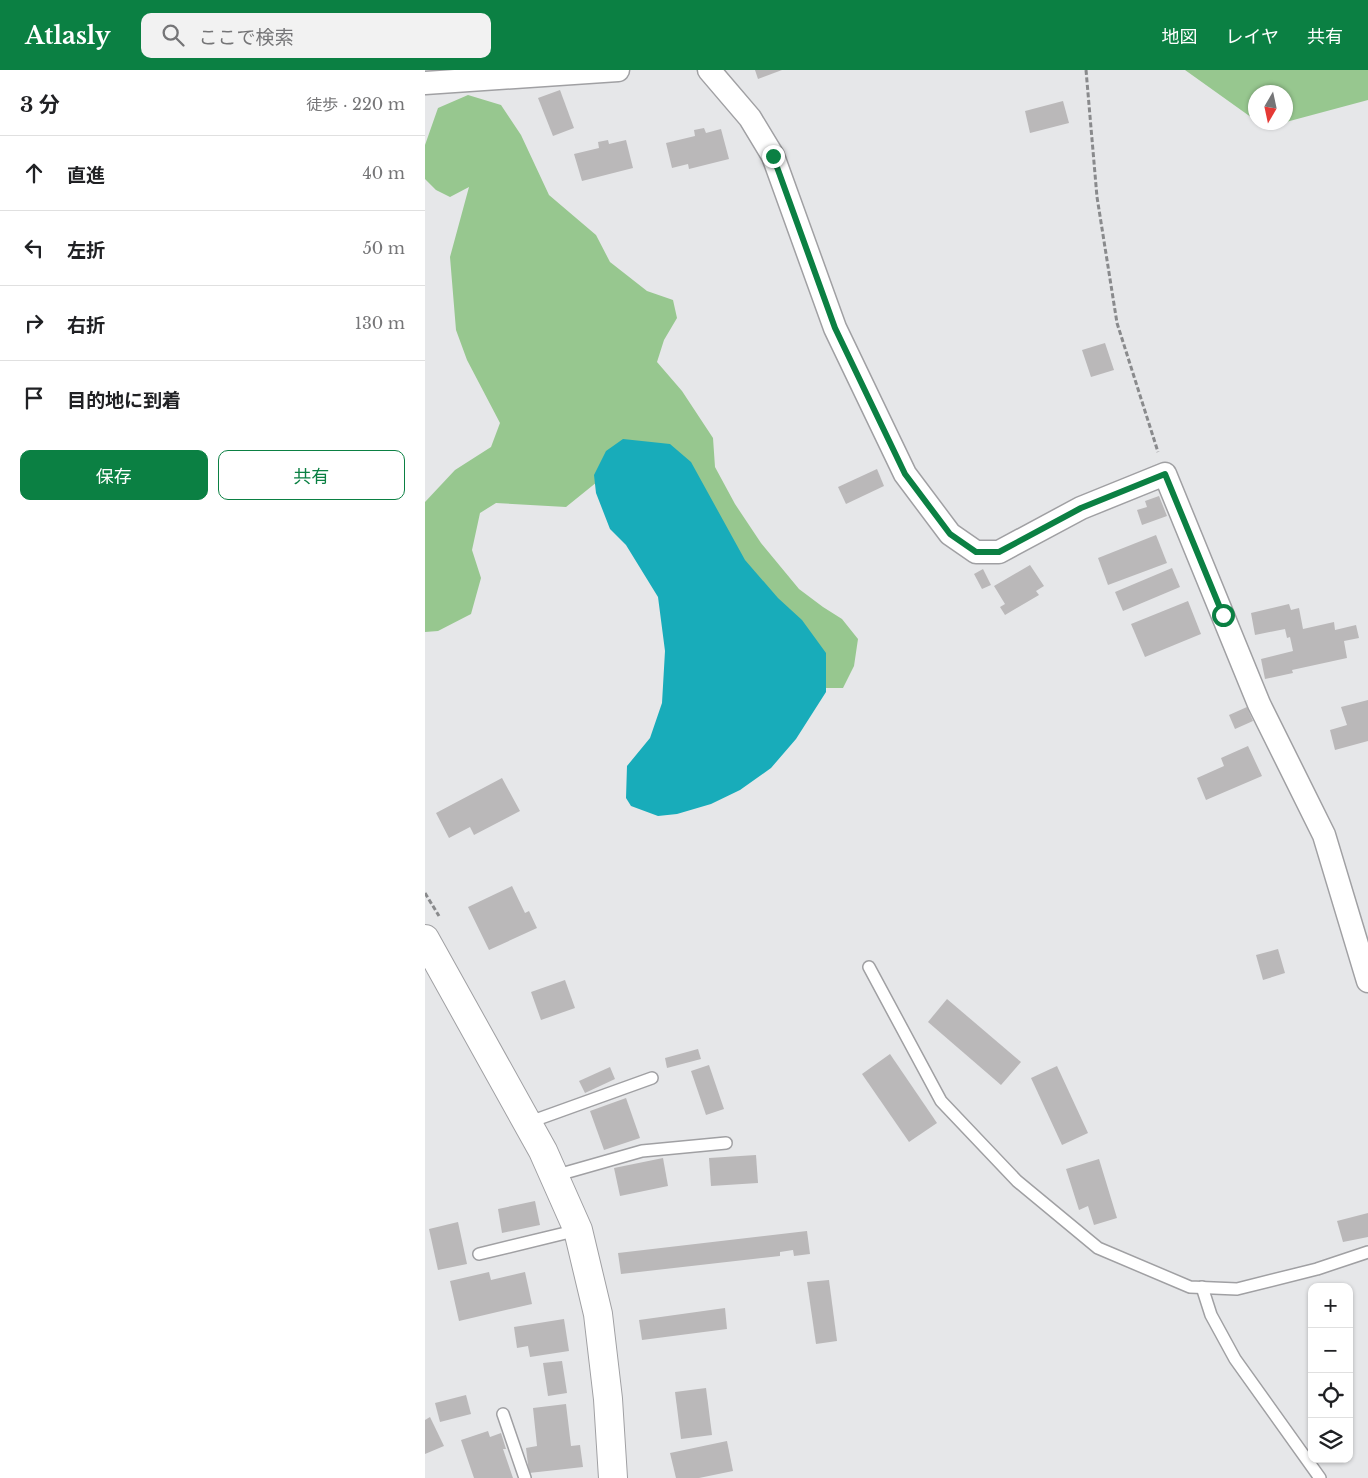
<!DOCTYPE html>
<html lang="ja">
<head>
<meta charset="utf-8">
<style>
  :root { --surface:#fff; --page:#f2f2f2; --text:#202124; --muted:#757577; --line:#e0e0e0; --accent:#0b8043 }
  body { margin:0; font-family:"Libre Baskerville","Noto Sans JP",serif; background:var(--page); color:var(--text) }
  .controls { position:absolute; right:15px; bottom:15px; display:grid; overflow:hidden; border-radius:10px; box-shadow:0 1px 4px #0004 }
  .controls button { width:45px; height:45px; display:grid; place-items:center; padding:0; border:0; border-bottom:1px solid var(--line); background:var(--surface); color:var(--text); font:25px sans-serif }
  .compass { position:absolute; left:823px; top:15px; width:45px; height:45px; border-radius:50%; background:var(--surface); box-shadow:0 1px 4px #0004; rotate:189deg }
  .stop { position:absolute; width:15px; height:15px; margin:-11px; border:4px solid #0b8043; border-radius:50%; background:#fff }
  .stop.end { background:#0b8043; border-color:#fff; box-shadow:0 1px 5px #0008 }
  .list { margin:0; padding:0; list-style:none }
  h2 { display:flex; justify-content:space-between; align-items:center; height:65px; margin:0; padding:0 20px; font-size:21px }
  h2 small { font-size:16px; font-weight:400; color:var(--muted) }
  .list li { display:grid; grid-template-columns:32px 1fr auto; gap:15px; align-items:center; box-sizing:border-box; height:75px; padding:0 20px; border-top:1px solid var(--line) }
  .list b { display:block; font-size:19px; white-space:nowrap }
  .list em { font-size:16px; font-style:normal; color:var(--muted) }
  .actions { display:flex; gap:10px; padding:15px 20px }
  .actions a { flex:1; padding:11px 0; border:1px solid var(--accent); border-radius:10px; text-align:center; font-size:18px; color:var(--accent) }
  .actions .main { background:var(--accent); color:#fff }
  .icon { flex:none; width:28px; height:28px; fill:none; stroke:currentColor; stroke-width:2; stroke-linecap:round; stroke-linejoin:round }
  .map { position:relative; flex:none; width:943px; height:1408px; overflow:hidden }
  header { display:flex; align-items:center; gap:30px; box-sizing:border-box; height:70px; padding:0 25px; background:var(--accent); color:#fff }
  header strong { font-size:24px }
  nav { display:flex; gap:28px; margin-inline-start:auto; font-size:18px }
  .search { width:350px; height:45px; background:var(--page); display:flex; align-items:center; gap:12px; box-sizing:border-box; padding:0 18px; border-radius:10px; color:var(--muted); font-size:19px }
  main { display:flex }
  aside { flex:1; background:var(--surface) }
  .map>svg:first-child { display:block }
  .green { fill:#97c78f }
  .water { fill:#18acba }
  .building { fill:#bab8b9 }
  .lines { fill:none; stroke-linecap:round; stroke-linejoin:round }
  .service-casing { stroke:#a0a0a3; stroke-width:14 }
  .minor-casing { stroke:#a0a0a3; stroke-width:25 }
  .tertiary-casing { stroke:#a0a0a3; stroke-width:30 }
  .path { stroke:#898a8c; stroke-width:3; stroke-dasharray:5 2.5; stroke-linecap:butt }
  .service { stroke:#fff; stroke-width:11 }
  .minor { stroke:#fff; stroke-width:22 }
  .tertiary { stroke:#fff; stroke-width:28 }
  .route { stroke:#0b8043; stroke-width:6 }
</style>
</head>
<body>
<header>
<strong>Atlasly</strong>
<div class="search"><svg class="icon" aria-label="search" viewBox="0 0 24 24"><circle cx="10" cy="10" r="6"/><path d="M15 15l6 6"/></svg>ここで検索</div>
<nav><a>地図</a><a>レイヤ</a><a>共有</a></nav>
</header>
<main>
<aside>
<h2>3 分<small>徒歩 · 220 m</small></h2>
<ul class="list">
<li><svg class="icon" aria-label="ahead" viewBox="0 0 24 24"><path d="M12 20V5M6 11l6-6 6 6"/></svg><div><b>直進</b></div><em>40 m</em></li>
<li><svg class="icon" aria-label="left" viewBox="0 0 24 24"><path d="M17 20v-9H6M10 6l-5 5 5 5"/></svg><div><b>左折</b></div><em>50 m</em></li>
<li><svg class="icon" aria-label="right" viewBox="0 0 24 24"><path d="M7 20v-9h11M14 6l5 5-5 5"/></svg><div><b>右折</b></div><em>130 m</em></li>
<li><svg class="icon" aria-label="arrive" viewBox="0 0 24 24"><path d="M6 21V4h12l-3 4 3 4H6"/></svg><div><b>目的地に到着</b></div></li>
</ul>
<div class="actions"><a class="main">保存</a><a>共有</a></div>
</aside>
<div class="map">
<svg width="943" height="1408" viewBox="0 0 943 1408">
  <rect width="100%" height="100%" fill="#e6e7e9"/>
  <!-- green -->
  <g class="green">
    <path d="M 760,0 L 943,0 L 943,30 L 861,52 L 861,22 L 831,22 L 830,50 Z"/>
    <path d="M 43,25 L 76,35 L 96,65 L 124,125 L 171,165 L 185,192 L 222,221 L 248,230 L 252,248 L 239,270 L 232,292 L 257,321 L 288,368 L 290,397 L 310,434 L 336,473 L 374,519 L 398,537 L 417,549 L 433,569 L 429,596 L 418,618 L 366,618 L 193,395 L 141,437 L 71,433 L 55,443 L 47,480 L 56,508 L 46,544 L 13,561 L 0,562 L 0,432 L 30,400 L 66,377 L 75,353 L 42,290 L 31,260 L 25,187 L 44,117 L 25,127 L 11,120 L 0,109 L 0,75 L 13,38 Z"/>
  </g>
  <!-- water -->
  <path class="water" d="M 198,369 L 245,374 L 266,392 L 320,490 L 353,528 L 377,550 L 401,583 L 401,622 L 371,669 L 346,698 L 315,720 L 286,734 L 252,744 L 233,746 L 206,736 L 201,728 L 202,696 L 225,668 L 237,633 L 240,581 L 233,527 L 201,475 L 185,459 L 171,423 L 169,405 L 181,381 Z"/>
  <!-- building -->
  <g class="building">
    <path d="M 330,0 L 357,0 L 333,9 Z"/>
    <path d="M 135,20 L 149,58 L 128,66 L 113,28 Z"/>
    <path d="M 638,31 L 644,53 L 605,63 L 600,41 Z"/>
    <path d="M 279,58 L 281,63 L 296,59 L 304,89 L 264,99 L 263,94 L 247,98 L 241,73 L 270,66 L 269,60 Z"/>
    <path d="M 183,70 L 184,74 L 201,70 L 208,98 L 157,111 L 149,84 L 174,78 L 173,72 Z"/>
    <path d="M 680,273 L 689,300 L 666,307 L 657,280 Z"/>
    <path d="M 452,399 L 459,416 L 421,434 L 413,417 Z"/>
    <path d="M 734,426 L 742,446 L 717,455 L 712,440 L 722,437 L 720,431 Z"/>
    <path d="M 731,465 L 742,493 L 683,515 L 673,488 Z"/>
    <path d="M 605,495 L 619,516 L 611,521 L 614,525 L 580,545 L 575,537 L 580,534 L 569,516 Z"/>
    <path d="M 747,498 L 755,517 L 698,541 L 690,522 Z"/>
    <path d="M 558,499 L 566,515 L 557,519 L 549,504 Z"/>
    <path d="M 763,531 L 776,564 L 720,587 L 706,554 Z"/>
    <path d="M 864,534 L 866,540 L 874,538 L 878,559 L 909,552 L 910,560 L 931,555 L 934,568 L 919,571 L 922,588 L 867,600 L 868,603 L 840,609 L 836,589 L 868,581 L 865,567 L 862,568 L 860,559 L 830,565 L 826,543 Z"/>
    <path d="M 943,630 L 943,671 L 910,680 L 905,660 L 922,655 L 916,637 Z"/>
    <path d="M 822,637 L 828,651 L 810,659 L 804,645 Z"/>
    <path d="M 823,676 L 837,706 L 781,730 L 772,708 L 799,696 L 796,688 Z"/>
    <path d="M 77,708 L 95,741 L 49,765 L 45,757 L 24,768 L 11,743 Z"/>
    <path d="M 87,816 L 100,843 L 104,841 L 112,858 L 64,880 L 43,837 Z"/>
    <path d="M 853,879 L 860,903 L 838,910 L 831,885 Z"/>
    <path d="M 140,910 L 150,938 L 116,950 L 106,922 Z"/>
    <path d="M 522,929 L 596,992 L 576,1015 L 503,952 Z"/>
    <path d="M 273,979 L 276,989 L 242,998 L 240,988 Z"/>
    <path d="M 465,984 L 512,1053 L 484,1072 L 437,1004 Z"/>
    <path d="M 284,995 L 299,1039 L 281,1045 L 266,1001 Z"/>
    <path d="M 632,996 L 663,1063 L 637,1075 L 606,1008 Z"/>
    <path d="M 185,997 L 190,1009 L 160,1023 L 154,1011 Z"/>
    <path d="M 201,1028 L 215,1068 L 179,1080 L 165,1041 Z"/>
    <path d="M 331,1085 L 333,1113 L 286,1116 L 284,1088 Z"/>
    <path d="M 238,1088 L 243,1116 L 195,1126 L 189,1098 Z"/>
    <path d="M 674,1089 L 692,1148 L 669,1155 L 663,1136 L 654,1140 L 641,1099 Z"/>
    <path d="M 110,1131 L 115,1155 L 77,1163 L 73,1139 Z"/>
    <path d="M 943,1143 L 943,1167 L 918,1172 L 912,1151 Z"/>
    <path d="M 33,1152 L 42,1194 L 13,1200 L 4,1159 Z"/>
    <path d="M 382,1161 L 385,1184 L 369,1186 L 368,1180 L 355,1182 L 355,1186 L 196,1204 L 193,1183 Z"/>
    <path d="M 64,1202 L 66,1210 L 100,1202 L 107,1234 L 34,1251 L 25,1211 Z"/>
    <path d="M 404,1210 L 412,1271 L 391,1274 L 382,1212 Z"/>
    <path d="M 300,1238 L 302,1259 L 217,1270 L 214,1250 Z"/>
    <path d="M 139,1249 L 144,1281 L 105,1287 L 103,1276 L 92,1278 L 89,1257 Z"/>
    <path d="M 137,1291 L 142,1323 L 123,1326 L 118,1293 Z"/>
    <path d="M 281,1318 L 287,1365 L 256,1369 L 250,1322 Z"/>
    <path d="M 41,1325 L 46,1344 L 15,1352 L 10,1333 Z"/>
    <path d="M 141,1334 L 146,1376 L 155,1375 L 158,1397 L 104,1403 L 101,1378 L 112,1376 L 108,1338 Z"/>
    <path d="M 5,1347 L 19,1376 L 0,1384 L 0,1350 Z"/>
    <path d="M 63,1361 L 65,1367 L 76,1363 L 81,1379 L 78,1379 L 88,1408 L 49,1408 L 36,1370 Z"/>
    <path d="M 302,1371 L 308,1401 L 274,1408 L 251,1408 L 245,1383 Z"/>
  </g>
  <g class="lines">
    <!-- service casing -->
    <g class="service-casing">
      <g id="service">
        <path d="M 444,897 L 516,1031 L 592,1111 L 673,1178 L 765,1217 L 812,1219 L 892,1199 L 943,1182"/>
        <path d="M 102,1053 L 227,1008"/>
        <path d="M 129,1106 L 217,1081 L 301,1073"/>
        <path d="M 54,1184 L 153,1160"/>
        <path d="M 777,1217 L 786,1245 L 810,1289 L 895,1408"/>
        <path d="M 78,1344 L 100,1408"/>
      </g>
    </g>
    <!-- minor casing -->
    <g class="minor-casing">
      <g id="minor">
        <path d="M 284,0 L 325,48 L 348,86 L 410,258 L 480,404 L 525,464 L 551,482 L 574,482 L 656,438 L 740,404 L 834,634 L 899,765 L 943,911"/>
        <path d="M 0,13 L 193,0"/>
      </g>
    </g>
    <!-- tertiary casing -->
    <g class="tertiary-casing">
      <path id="tertiary" d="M 0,869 L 118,1081 L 153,1160 L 173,1244 L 183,1329 L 188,1408"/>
    </g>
    <!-- path -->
    <g class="path">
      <path d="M 661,0 L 672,127 L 692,253 L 733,382"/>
      <path d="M 0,823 L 14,846"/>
    </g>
    <!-- service -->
    <use href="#service" class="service"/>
    <!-- minor -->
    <use href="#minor" class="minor"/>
    <!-- tertiary -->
    <use href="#tertiary" class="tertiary"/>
  </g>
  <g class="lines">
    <!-- route -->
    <path class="route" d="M 348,86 L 410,258 L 480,404 L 525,464 L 551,482 L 574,482 L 656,438 L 740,404 L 798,545"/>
  </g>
</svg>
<div class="controls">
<button>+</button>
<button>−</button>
<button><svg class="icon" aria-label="locate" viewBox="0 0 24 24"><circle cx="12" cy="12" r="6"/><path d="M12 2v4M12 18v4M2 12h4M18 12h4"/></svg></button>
<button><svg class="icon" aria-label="layers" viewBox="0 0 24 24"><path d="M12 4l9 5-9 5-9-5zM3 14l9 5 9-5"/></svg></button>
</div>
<svg class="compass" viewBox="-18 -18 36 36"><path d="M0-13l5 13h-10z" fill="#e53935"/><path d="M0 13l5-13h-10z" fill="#757577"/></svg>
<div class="stop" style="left:798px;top:545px"></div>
<div class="stop end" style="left:348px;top:86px"></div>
</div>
</main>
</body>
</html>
